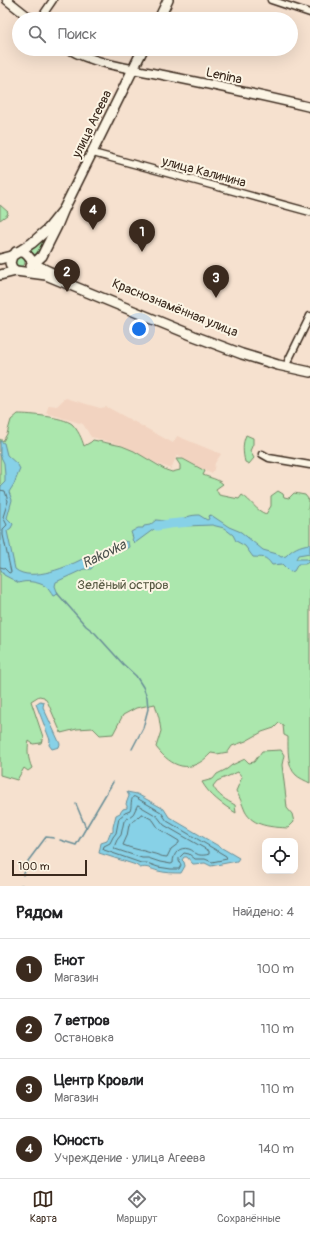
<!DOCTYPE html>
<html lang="ru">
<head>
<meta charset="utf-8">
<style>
  :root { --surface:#fff; --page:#f2f2f2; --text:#202124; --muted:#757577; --line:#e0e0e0; --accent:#3b2a1e }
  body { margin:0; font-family:Pangolin,sans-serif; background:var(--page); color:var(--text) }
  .controls { position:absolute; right:12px; bottom:12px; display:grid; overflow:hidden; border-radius:8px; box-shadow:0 4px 16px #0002 }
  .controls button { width:36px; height:36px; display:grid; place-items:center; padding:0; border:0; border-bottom:1px solid var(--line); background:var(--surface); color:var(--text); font:20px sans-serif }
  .scale { position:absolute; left:12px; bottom:10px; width:75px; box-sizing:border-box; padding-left:4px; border:2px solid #3b2a1e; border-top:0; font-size:11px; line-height:14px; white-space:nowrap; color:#3b2a1e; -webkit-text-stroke:3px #fcf5e5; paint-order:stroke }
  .you { position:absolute; left:139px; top:329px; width:14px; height:14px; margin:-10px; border:3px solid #fff; border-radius:50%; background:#1a73e8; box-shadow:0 0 0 6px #1a73e833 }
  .badge { display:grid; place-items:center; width:26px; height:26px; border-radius:50%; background:var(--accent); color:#fff; font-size:13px; font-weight:700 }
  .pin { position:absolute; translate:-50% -33px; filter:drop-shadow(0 1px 2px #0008) }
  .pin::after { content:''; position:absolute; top:21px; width:14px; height:12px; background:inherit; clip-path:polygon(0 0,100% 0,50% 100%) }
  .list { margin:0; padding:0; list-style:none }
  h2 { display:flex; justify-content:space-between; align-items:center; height:52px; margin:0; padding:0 16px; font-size:17px }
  h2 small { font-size:13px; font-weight:400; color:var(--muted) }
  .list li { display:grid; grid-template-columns:26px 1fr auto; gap:12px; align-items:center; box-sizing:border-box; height:60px; padding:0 16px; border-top:1px solid var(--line) }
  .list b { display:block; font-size:15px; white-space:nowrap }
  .list p { margin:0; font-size:13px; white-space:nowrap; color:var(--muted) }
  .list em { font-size:13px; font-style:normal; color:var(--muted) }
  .icon { flex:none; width:22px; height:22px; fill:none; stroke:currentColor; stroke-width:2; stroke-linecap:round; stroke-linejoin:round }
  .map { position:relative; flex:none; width:310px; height:886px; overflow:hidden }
  .search { position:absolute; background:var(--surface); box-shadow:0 4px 16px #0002; left:12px; right:12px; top:12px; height:44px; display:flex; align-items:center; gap:10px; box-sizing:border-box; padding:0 14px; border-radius:22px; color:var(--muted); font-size:15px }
  .sheet { height:292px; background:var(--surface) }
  nav { display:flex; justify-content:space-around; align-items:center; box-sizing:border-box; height:56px; border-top:1px solid var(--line); background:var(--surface); font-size:11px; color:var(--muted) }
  nav a { display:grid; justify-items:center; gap:2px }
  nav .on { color:var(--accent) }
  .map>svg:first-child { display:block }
  .built { fill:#f2d3c0 }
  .green { fill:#abe7ad; stroke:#738866 }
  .water { fill:#87d1e7; stroke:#698e97 }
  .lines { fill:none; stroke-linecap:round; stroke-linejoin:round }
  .shore { stroke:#596d6e; stroke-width:1 }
  .stream { stroke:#698e97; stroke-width:1.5 }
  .river { stroke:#87d1e7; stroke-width:9 }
  .minor-casing { stroke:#3b2a1e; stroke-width:9 }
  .major-casing { stroke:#3b2a1e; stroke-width:11 }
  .highway-casing { stroke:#3b2a1e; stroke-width:12 }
  .minor { stroke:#fcf5e5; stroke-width:6 }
  .major { stroke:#fcf5e5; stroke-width:8 }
  .highway { stroke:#fcf5e5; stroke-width:9 }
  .labels { text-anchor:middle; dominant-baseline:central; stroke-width:4; stroke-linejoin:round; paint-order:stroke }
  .street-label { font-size:13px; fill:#3b2a1e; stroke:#fcf5e5 }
  .park-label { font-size:13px; fill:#575942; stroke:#fcf5e5 }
  .water-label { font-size:14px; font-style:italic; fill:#4e5450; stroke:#fcf5e5 }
</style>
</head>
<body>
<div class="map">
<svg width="310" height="886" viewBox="0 0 310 886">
  <rect width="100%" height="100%" fill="#f6e1cf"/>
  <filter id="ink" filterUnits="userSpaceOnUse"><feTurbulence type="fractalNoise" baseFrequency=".025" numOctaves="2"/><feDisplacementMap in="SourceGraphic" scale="8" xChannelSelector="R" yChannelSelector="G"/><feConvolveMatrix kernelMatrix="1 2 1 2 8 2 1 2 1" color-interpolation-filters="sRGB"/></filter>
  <g filter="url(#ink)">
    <!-- built -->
    <path class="built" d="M 66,398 L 100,408 L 107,407 L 173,443 L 177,436 L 221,454 L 215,463 L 214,469 L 212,474 L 177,455 L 171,469 L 158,464 L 122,445 L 91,437 L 83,424 L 46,413 L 49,405 L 57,406 L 62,401 Z"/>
    <!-- green -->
    <g class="green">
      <path d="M 0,205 L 8,212 L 7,215 L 0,220 Z"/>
      <path d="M 49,236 L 35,255 L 30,250 Z"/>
      <circle cx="20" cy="262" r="5"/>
      <path d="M 18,414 C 30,414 63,417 72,424 C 78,430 82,439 84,446 L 91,442 L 93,440 L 122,446 L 134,451 L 166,470 L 172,472 L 180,470 L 180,465 L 176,459 L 183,459 L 205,471 L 203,475 C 210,478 218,479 223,484 L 216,489 L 219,495 L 239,499 L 242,495 C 252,501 255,510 266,514 L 271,506 L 271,496 L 278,491 L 283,494 L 284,497 L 289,498 L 294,493 L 305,495 L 309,500 L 308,509 L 310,510 L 310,783 C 306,781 299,778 296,775 C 287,767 288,748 288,737 L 284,735 L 283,725 L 279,723 L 274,728 L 262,732 L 246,741 L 232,746 L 228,752 L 217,754 L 211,753 C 191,775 172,768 156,747 L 161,731 L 159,718 L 155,704 L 136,708 L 123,715 L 113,734 L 100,735 L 93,728 L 77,729 L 61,733 L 48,703 L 44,697 L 39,696 L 31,701 L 43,737 L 41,743 L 33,744 L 29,741 C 27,750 28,759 32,768 L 28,771 L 24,768 L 17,780 L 0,775 L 0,439 L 3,441 L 7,434 L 11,420 Z"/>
      <path d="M 246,435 L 253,438 L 253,444 L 250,451 L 254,458 L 249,464 L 245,462 C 243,453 242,444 246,435 Z"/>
      <path d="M 281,750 L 284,755 L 282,765 L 286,798 L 287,808 L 292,814 L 294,822 L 288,828 C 273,827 253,827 245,811 C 242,804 240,797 236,791 L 242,777 L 238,772 L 217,781 L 213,786 C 218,796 226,800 235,805 L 236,813 C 223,805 209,795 202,782 L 213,779 L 217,774 L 227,769 L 232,765 L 245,759 L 249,763 L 254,762 L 262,751 Z"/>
    </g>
    <!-- water -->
    <g class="water">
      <path d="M 0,441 L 4,443 L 7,455 L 18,465 L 20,469 L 14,484 L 9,492 L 12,500 L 7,518 L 13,524 L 11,528 L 7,531 L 15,569 C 31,583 70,566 86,557 C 89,556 92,555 95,554 C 97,552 99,550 102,549 C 109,546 116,544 123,541 L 128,542 L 129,547 C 125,550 121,550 116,552 C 107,554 96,560 91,569 L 84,569 L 56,582 L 55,586 L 58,594 L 53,596 C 51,593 48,588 45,586 C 38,582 26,580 19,583 L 4,575 L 0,568 L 0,494 L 1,486 L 5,482 L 5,475 L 4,463 L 0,455 Z"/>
      <path d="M 199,515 L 207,520 L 209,519 L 208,516 L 211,515 L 229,527 L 241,532 L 263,550 L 277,554 L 281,557 L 286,556 C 292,549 300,545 310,544 L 310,553 L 298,555 L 296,559 L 307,559 L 309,561 L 309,562 L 305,564 L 298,564 L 294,571 L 290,572 L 282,564 L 272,565 C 265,555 263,558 253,557 L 245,546 L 236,541 L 233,535 L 224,528 L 212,525 L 185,526 L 179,523 C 183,517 191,515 199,515 Z"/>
      <path d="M 156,520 L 167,521 L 169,524 L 167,526 L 154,529 L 135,543 L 132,540 L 133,538 L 131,532 L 138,528 L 143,528 L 144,526 L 150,525 Z"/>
      <path d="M 40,701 L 44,702 L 43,707 L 60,744 L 59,747 L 52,749 L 49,745 L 50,740 L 36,704 Z"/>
      <path d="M 127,792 L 137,794 L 164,809 L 169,817 L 239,858 L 237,861 L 211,866 L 205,863 L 193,864 L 187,857 L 184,857 L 182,860 L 184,862 L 185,866 L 181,873 C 173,873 166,873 158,871 C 151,869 147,866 140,868 L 136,865 L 99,853 L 101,843 L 107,841 L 110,833 L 113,832 L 113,827 L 116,815 L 120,813 L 123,809 L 127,808 L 127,806 L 126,804 L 129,796 Z"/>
    </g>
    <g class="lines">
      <!-- shore -->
      <g class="shore">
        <path d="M 0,490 L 5,491 L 8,501 L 3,517 L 7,525 L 3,529 L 3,535 L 11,572 L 9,573 L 4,568 L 0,567"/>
        <path d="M 135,797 L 161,812 L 167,821 L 226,856 L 227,859 L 212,862 L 205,859 L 195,859 L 189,854 L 184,853 L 179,858 L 179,861 L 181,865 L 179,869 L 171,869 L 158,867 L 147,863 L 141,863 L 104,850 L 103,849 L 104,846 L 110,843 L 113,837 L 116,833 L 119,818 L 125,813 L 130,811 C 132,806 130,802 133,797 Z"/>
        <path d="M 138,805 L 157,816 L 164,825 L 209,851 L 209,854 C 207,855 200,856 197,854 C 194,853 193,850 189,849 C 179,846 173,854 173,863 L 171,864 L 160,862 L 148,858 L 142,858 L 115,849 L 114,847 L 117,840 L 121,835 L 124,821 L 133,814 Z"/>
        <path d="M 142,814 L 153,820 L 159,829 L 179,841 L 179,843 L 171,849 L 167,857 C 161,857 157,854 151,853 C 142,850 132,849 123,845 L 127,836 L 129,825 Z"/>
      </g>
      <!-- stream -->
      <g class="stream">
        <path d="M 57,593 L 86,626 L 95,633 L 123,664 L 136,676 L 143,687 L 147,697 L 148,709 L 143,728 L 132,749"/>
        <path d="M 76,804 L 86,828"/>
        <path d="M 60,840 L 76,845 L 113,782"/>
        <path d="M 23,875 L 28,866 L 28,861 L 46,837 L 54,838"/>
        <path d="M 21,885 L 23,886"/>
      </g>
      <!-- river -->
      <path class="river" d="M 157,526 L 169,524 L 190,522"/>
      <!-- minor casing -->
      <g class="minor-casing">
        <g id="minor">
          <path d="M 271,0 L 310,13"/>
          <path d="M 40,19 L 53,0"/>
          <path d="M 93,153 L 237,192 L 310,212"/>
          <path d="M 288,361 L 310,316"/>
          <path d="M 262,454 L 269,458 L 310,465"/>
        </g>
      </g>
      <!-- major casing -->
      <g class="major-casing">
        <g id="major">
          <path d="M 7,0 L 31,19"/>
          <path d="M 69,49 C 94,64 134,69 163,75 C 212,85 261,95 310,107"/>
        </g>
      </g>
      <!-- highway casing -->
      <g class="highway-casing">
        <g id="highway">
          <path d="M 159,19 L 168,0"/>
          <path d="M 64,209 L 48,229 L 32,243 L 12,256 L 10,263 L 12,268 L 16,271 L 46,275 L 194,336 L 242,354 L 278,365 L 310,372"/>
          <path d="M 16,252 C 27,250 28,257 34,263 C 40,268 48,271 55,274"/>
          <path d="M 0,259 L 12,256"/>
          <path d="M 31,266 L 42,256 L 57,226 L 64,209 L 143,49"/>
          <path d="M 0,275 L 16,271"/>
        </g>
      </g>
      <!-- minor -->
      <use href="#minor" class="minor"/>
      <!-- major -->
      <use href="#major" class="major"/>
      <!-- highway -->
      <use href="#highway" class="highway"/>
    </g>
  </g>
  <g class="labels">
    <!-- street labels -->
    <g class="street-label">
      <text transform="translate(224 76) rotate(12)">Lenina</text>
      <text transform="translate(92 124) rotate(-64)">улица Агеева</text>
      <text transform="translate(204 172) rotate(15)">улица Калинина</text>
      <text transform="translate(175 308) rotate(22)">Краснознамённая улица</text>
    </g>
    <!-- park labels -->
    <g class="park-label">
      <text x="123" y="585">Зелёный остров</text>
    </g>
    <!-- water labels -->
    <g class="water-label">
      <text transform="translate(104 554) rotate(-26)">Rakovka</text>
    </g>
  </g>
</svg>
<div class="controls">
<button><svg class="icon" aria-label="locate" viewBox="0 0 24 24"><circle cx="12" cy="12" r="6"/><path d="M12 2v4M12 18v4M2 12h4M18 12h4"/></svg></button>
</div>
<div class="scale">100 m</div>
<div class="you"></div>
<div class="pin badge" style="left:142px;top:252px">1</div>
<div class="pin badge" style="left:67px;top:292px">2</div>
<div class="pin badge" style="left:216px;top:298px">3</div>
<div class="pin badge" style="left:93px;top:230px">4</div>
<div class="search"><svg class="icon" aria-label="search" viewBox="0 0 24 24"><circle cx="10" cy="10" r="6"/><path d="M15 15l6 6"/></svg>Поиск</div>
</div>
<section class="sheet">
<h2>Рядом<small>Найдено: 4</small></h2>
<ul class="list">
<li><span class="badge">1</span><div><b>Енот</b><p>Магазин</p></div><em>100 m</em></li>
<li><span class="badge">2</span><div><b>7 ветров</b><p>Остановка</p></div><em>110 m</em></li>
<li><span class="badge">3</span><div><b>Центр Кровли</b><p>Магазин</p></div><em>110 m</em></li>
<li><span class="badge">4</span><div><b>Юность</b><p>Учреждение · улица Агеева</p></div><em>140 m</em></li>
</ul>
</section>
<nav>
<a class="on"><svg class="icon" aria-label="map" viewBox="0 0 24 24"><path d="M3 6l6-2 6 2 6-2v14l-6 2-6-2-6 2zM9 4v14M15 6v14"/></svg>Карта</a>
<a><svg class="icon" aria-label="directions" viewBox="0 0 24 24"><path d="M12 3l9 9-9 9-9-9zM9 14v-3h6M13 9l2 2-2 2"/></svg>Маршрут</a>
<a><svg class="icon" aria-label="saved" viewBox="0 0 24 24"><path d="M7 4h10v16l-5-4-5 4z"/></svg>Сохранённые</a>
</nav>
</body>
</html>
